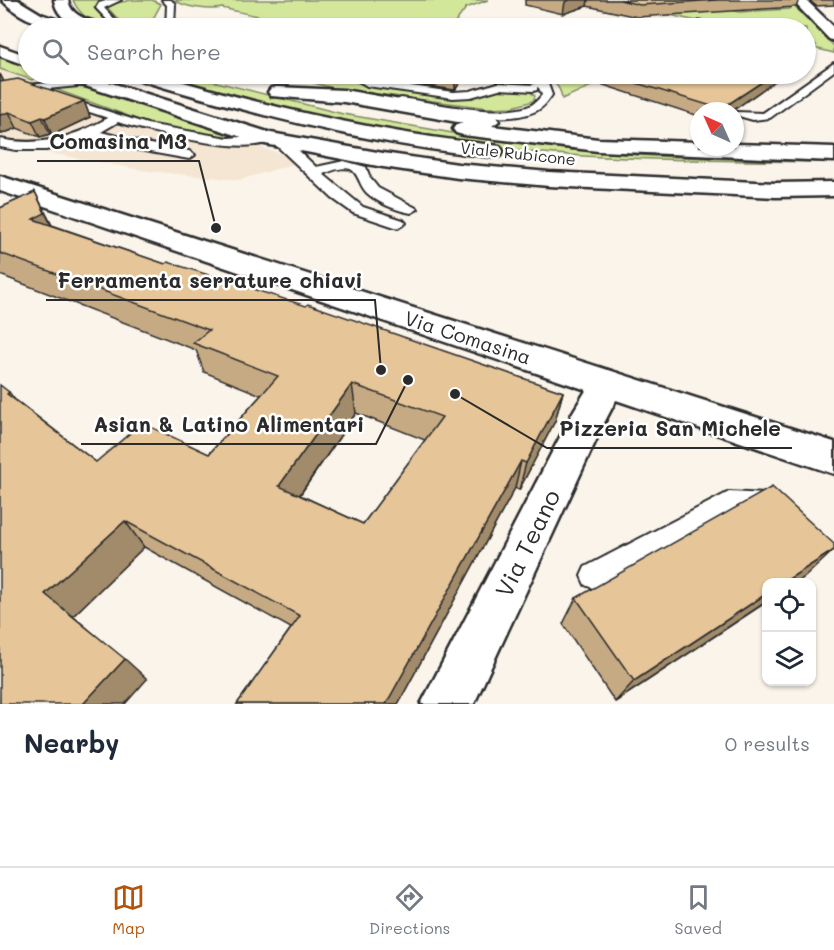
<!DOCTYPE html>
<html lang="en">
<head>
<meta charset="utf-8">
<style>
  :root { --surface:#fff; --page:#f6f6f7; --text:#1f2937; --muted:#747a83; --line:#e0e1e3; --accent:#b45309 }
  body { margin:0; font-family:Mali,sans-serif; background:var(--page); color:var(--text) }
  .controls { position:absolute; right:18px; bottom:18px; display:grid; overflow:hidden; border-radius:12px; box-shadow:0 2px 4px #0004 }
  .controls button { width:54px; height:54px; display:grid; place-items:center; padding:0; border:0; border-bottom:2px solid var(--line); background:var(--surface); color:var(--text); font:30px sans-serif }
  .compass { position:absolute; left:690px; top:102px; width:54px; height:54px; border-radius:50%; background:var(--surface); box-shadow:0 2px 4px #0004; rotate:315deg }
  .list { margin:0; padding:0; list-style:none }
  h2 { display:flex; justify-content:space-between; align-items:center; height:78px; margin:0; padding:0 24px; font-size:26px }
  h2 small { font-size:20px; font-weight:400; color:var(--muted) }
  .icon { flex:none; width:33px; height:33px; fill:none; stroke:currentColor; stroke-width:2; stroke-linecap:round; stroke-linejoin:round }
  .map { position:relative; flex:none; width:834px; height:704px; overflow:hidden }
  .search { position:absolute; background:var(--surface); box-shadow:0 2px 4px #0004; left:18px; right:18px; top:18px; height:66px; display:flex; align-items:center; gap:15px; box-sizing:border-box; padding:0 21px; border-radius:33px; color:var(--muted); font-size:22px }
  .sheet { height:162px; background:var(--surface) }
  nav { display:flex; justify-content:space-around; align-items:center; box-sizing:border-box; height:84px; border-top:2px solid var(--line); background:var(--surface); font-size:16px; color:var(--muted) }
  nav a { display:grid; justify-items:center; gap:3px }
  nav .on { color:var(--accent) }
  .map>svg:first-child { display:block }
  .built { fill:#f4e6d2 }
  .green { fill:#d3e79b; stroke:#7f8963; stroke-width:1.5 }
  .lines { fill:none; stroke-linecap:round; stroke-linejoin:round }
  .lane-casing { stroke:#2b2b2b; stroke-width:4 }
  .street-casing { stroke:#2b2b2b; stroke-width:5 }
  .secondary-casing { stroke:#2b2b2b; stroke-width:5 }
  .highway-casing { stroke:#2b2b2b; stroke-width:5 }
  .lane { fill:#fff; fill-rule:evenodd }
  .street { fill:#fff; fill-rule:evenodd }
  .secondary { fill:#fff; fill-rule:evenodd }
  .highway { fill:#fff; fill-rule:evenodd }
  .wall { fill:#c6aa84; stroke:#2b2b2b; stroke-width:1.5; fill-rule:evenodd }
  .shaded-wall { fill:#a18b6b; stroke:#2b2b2b; stroke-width:1.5 }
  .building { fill:#e6c699; stroke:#2b2b2b; stroke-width:1.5; fill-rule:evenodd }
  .labels { text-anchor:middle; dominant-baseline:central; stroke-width:5; stroke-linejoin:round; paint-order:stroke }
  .far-street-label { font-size:16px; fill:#2b2b2b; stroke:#fff }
  .street-label { font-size:20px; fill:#2b2b2b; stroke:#fff }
  .near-street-label { font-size:24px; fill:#2b2b2b; stroke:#fff }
  .leader { fill:none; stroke:#2b2b2b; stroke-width:2 }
  .callout-dot { fill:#2b2b2b; stroke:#fff; stroke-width:2 }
  .callout-label { font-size:21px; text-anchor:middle; font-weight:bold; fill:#2b2b2b; stroke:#fff; stroke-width:5; stroke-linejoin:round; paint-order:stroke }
</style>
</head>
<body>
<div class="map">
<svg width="834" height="704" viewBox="0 0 834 704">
  <rect width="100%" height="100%" fill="#faf4eb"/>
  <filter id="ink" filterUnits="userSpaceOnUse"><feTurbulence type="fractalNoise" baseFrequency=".0167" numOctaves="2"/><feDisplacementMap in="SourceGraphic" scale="12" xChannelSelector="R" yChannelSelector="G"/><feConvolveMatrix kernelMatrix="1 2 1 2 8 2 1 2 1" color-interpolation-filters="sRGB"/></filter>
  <g filter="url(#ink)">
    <!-- built -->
    <path class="built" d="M 0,69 L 150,124 L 227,137 L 288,156 L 293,164 L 239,180 L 147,171 L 0,144 Z"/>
    <!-- green -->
    <g class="green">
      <path d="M 73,0 L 108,0 L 94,8 L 109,24 C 94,27 78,13 73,0 Z"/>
      <path d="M 132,0 L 152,0 L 161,4 L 148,28 L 126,28 L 107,7 L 111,4 Z"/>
      <path d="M 175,0 L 488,0 L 466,8 L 452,27 L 455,28 L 311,28 L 222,8 C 212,11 182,7 175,0 Z"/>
      <path d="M 602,0 L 690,0 L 739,12 L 790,9 L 792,4 L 834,46 L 834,53 L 806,46 L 806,28 L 728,28 Z"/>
      <path d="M 0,56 L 28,66 L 28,74 L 40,74 L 32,80 L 0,69 Z"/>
      <path d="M 155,74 L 185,74 L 343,114 L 493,140 L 573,150 L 653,156 L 823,162 C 705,160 586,161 469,145 C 363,130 257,105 155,74 Z"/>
      <path d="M 279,74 L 339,74 L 359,83 L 448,98 L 472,97 L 501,89 L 523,90 L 530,92 L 535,96 L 533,101 L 513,107 L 489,108 L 337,89 Z"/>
      <path d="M 537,74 L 563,74 L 596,84 L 562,99 C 561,84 550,79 537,74 Z"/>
      <path d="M 78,87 L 98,89 L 231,134 L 227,137 L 150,124 L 52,88 Z"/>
    </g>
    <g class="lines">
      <!-- lane casing -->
      <g class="lane-casing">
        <g id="lane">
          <path d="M 109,0 L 121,0 L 104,8 L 123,28 L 115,28 L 96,8 L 99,3 Z"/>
          <path d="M 162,0 L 171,0 L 175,4 L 174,28 L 166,28 L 167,5 Z"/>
          <path d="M 834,63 L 834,71 L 770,118 L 753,120 L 735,115 L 736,112 L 763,113 Z"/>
          <path d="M 347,74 L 358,74 L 370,80 L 453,92 L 470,91 L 498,83 L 535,85 L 508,74 L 530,75 L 548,84 L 552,95 C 548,101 543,108 536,111 C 501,127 438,110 401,104 L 395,101 L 401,98 C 434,103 496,117 527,107 C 533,105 538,100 542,95 L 539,88 L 537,87 L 537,90 L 533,91 L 499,89 L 471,97 L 453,98 L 367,86 Z"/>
          <path d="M 94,79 L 98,80 L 98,84 L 27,91 L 0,98 L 0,92 L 27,85 Z"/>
          <path d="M 63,97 L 147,124 L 228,138 L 267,135 L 273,139 C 253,158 145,131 118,122 L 101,132 L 140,142 L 189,151 L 195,155 L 189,159 L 139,150 L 91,137 L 46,150 L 16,150 L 0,147 L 0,139 C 40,147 72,138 108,118 L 59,102 L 59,98 Z"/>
          <path d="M 281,139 L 296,148 L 316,167 L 344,161 L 366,167 L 370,178 L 378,188 L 418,209 L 411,213 C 396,210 379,204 367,193 C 361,187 360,180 355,173 C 349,163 331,171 323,174 L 363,207 L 403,220 L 406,223 L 398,228 L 353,213 L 332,198 L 277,146 L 275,143 L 277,140 Z"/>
          <path d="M 729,492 L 766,494 L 775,497 L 778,505 L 775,513 L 766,516 L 732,514 L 605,585 L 595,589 L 585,585 L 581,576 L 585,567 Z"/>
        </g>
      </g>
      <!-- street casing -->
      <g class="street-casing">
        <g id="street">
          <path d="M 792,0 L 806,0 L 834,27 L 834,41 L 829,39 Z"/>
          <path d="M 608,370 L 620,374 L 625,383 L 604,423 L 474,704 L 421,704 L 573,412 L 596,374 Z"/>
        </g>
      </g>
      <!-- secondary casing -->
      <g class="secondary-casing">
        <path id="secondary" d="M 0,176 L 834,442 L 834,474 L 0,191 Z"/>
      </g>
      <!-- highway casing -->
      <g class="highway-casing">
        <g id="highway">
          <path d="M 2,0 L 18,0 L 41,14 L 73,25 L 75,28 C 51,31 19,19 2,0 Z"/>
          <path d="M 54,0 L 68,0 C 71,17 89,20 104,25 L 106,28 C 86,30 58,25 54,0 Z"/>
          <path d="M 0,46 L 28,56 L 28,66 L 0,56 Z"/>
          <path d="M 58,74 L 83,74 L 271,133 L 383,153 L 458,164 L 549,172 L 776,183 L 834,182 L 834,196 L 776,197 L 549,186 L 458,178 L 383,167 L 260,143 L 61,78 Z"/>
          <path d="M 130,74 L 156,74 C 266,107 377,132 492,145 L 500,146 L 503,151 L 500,156 L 492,157 C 369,144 251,114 133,78 Z"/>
          <path d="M 277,87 L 344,90 L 496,117 L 499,121 L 492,126 L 598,139 L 699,142 L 699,147 L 735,147 L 735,144 L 834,147 L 834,161 L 598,151 L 463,135 L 456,133 L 453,129 L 456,125 L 463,123 L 344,102 L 271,96 L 268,92 L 271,88 Z"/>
        </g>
      </g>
      <!-- lane -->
      <use href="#lane" class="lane"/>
      <!-- street -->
      <use href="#street" class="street"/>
      <!-- secondary -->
      <use href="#secondary" class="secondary"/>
      <!-- highway -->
      <use href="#highway" class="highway"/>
    </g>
    <!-- wall -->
    <g class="wall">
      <path d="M 525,0 L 799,0 L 796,7 L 637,17 L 587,6 L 563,14 L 525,5 Z"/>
      <path d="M 809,0 L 834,0 L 834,5 L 816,6 Z"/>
      <path d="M 0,74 L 4,82 L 84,101 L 90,117 L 52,135 L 50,134 L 40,137 L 17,128 L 2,134 L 0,133 Z"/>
      <path d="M 374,74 L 466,74 L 455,90 L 374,78 Z"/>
      <path d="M 586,74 L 785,74 L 732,111 L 699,111 L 699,116 L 585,79 Z"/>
      <path d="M 35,192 L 52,225 L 165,264 L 563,392 L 555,421 L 519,490 L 515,488 L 398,704 L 237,704 L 291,628 L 144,547 L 73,616 L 147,679 L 0,704 L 17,401 L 96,462 L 209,454 L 261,395 L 204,372 L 196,350 L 0,275 L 0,208 ZM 356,413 L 425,440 L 363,524 L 300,495 Z"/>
      <path d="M 806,576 L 615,702 L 563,624 L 576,598 Z"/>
    </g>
    <!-- shaded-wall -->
    <g class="shaded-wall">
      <path d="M 570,0 L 588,0 L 587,6 L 563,14 L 565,2 Z"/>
      <path d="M 815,46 L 810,56 L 806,59 L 806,52 Z"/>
      <path d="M 0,74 L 7,88 L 0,90 Z"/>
      <path d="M 458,74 L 466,74 L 455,90 L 455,77 Z"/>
      <path d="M 774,74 L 785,74 L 732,111 L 720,111 L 721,109 Z"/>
      <path d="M 84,101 L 90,117 L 52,135 L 45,118 Z"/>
      <path d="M 9,112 L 17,128 L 2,134 L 0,131 L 0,115 Z"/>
      <path d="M 42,117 L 50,134 L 40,137 L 32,121 Z"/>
      <path d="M 35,192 L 59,241 L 33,219 Z"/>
      <path d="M 352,384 L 356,413 L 287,513 L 279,486 Z"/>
      <path d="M 9,392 L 31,421 L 7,394 Z"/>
      <path d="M 563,392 L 555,421 L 519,490 L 526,463 Z"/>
      <path d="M 521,461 L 515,488 L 398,704 L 386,704 Z"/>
      <path d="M 125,521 L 144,547 L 71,618 L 45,594 Z"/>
      <path d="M 834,550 L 806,576 L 797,582 L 784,582 Z"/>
      <path d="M 766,594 L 766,602 L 615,702 L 634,681 Z"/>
      <path d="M 125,659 L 147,679 L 125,704 L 83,704 Z"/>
    </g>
    <!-- building -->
    <g class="building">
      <path d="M 620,0 L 717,0 L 640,5 Z"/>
      <path d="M 699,20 L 738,28 L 679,28 Z"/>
      <path d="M 462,23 L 480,28 L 446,28 Z"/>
      <path d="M 806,43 L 815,46 L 806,52 Z"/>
      <path d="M 428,74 L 458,74 L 455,77 Z"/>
      <path d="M 607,74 L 774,74 L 721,109 Z"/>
      <path d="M 18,79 L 84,101 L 45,118 L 42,117 L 32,121 L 9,112 L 0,115 L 0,82 Z"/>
      <path d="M 35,192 L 45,213 L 33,219 L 165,264 L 168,262 L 306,306 L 308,304 L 563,392 L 526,463 L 521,461 L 386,704 L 237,704 L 300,616 L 125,521 L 45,594 L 125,659 L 83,704 L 0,704 L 0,385 L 9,392 L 7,394 L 96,462 L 142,423 L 209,454 L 278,376 L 193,343 L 209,330 L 0,253 L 0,208 ZM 352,384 L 442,417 L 363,524 L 279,486 Z"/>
      <path d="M 772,487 L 834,544 L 834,550 L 784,582 L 766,582 L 766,594 L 634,681 L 576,598 Z"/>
    </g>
  </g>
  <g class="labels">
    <!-- far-street labels -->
    <g class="far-street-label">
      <text transform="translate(518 153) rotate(6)">Viale Rubicone</text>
    </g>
    <!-- street labels -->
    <g class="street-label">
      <text transform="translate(468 337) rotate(18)">Via Comasina</text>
    </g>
    <!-- near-street labels -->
    <g class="near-street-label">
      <text transform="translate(527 543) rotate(-64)">Via Teano</text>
    </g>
  </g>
  <!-- callouts -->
  <path class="leader" d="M216 228L199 161H37M381 370L375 300H46M408 380L376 444H81M455 394L547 448H792"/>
  <g class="callout-dot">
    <circle cx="216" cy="228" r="6"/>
    <circle cx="381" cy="370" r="6"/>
    <circle cx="408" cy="380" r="6"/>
    <circle cx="455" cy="394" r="6"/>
  </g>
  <g class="callout-label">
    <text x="118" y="149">Comasina M3</text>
    <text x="210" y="288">Ferramenta serrature chiavi</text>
    <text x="229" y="432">Asian &amp; Latino Alimentari</text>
    <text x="670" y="436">Pizzeria San Michele</text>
  </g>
</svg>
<div class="controls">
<button><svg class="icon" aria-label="locate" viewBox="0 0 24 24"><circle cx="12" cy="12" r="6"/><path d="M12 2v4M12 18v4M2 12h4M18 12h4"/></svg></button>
<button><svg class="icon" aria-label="layers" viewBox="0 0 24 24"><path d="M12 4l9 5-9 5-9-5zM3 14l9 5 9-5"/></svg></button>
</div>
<svg class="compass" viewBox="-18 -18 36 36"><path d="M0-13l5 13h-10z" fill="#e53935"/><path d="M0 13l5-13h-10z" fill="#747a83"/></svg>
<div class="search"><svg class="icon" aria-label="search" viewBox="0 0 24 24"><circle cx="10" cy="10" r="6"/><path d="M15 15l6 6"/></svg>Search here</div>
</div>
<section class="sheet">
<h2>Nearby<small>0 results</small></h2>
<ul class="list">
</ul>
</section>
<nav>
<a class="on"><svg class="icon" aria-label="map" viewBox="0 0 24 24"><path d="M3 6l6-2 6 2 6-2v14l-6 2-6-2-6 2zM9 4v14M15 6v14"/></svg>Map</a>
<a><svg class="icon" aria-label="directions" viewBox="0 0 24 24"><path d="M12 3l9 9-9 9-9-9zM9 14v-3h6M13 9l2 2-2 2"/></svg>Directions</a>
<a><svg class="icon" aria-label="saved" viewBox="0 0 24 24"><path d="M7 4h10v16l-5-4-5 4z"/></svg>Saved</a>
</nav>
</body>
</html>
